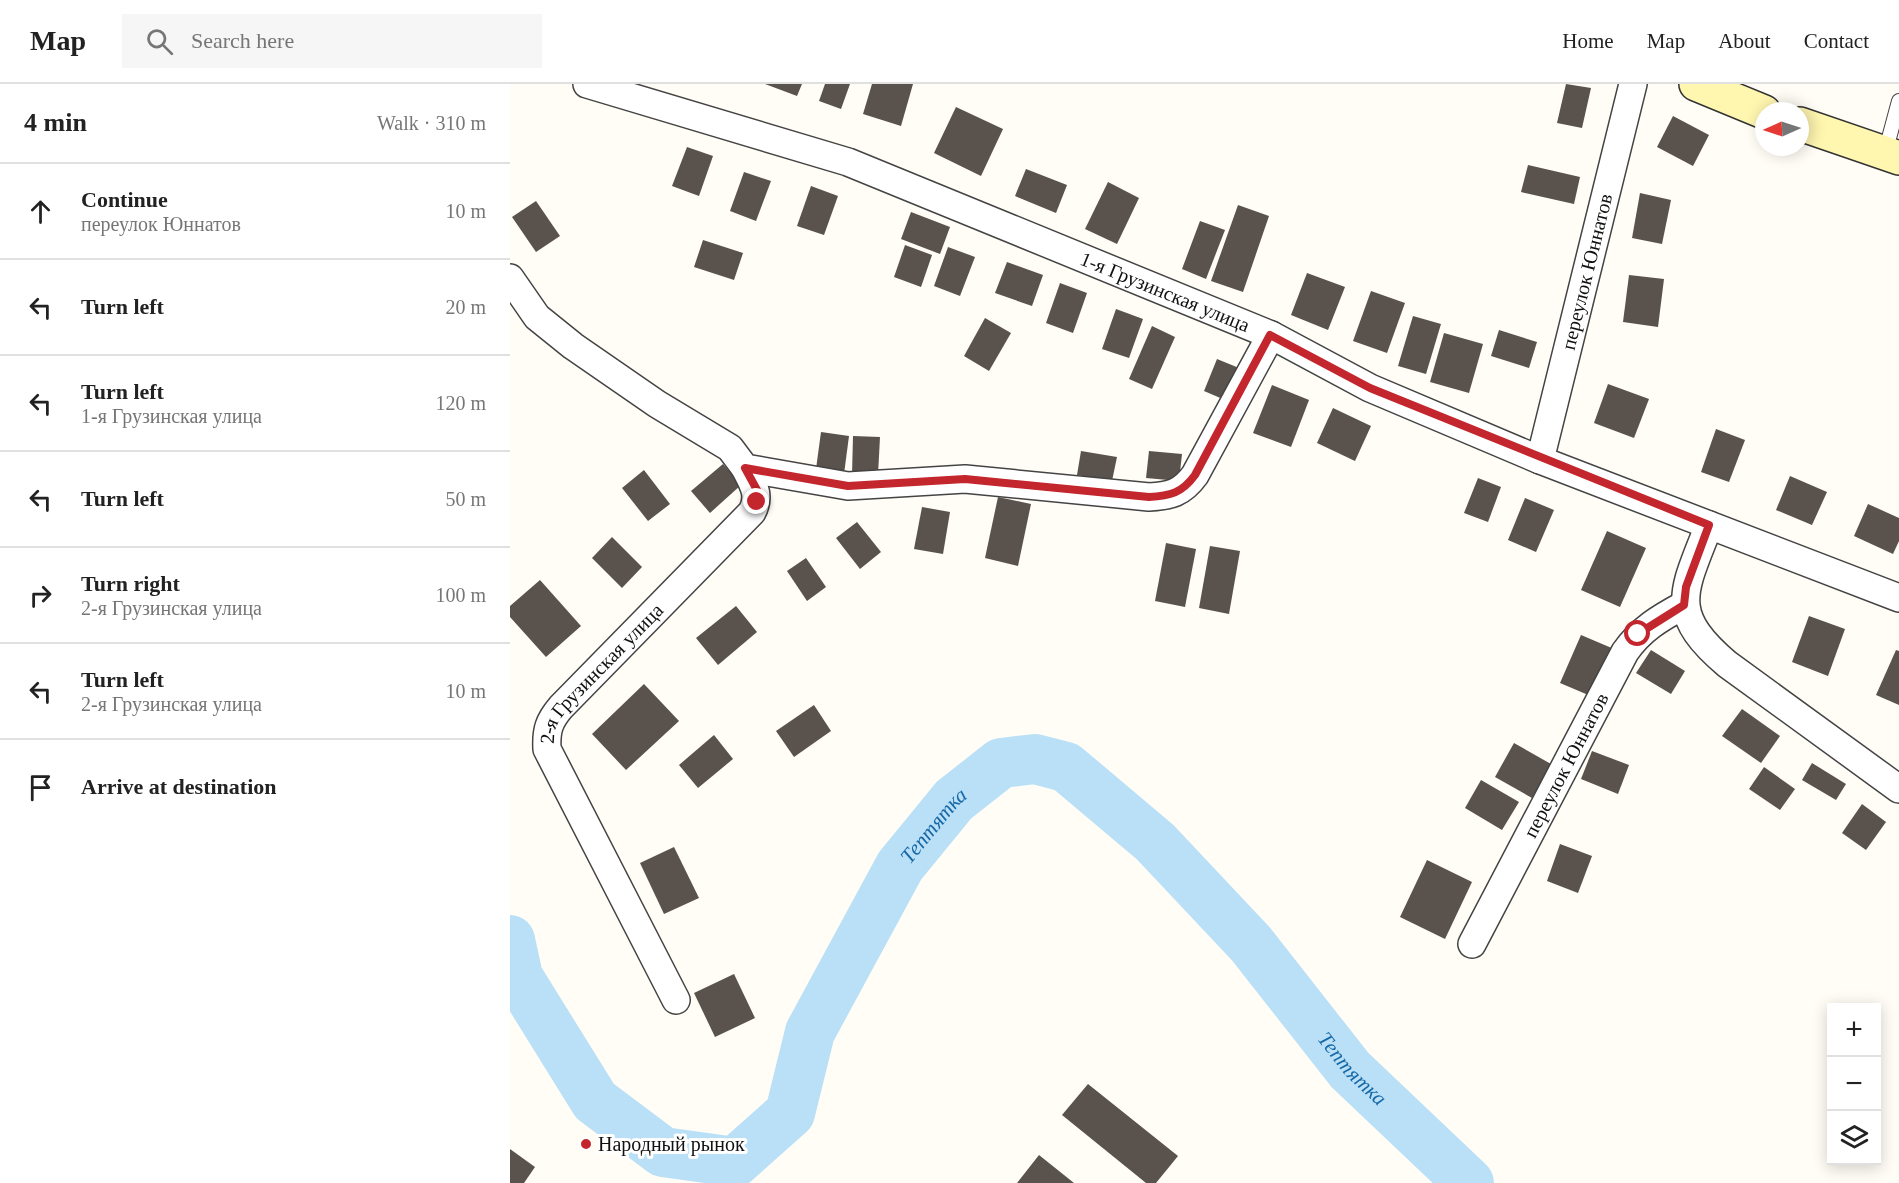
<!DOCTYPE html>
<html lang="en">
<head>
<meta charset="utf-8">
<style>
  :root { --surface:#fff; --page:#f6f6f6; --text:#222; --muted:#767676; --line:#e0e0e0 }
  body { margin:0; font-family:Georgia,serif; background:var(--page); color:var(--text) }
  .controls { position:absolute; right:18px; bottom:18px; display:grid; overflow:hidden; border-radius:0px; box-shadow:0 3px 15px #0003 }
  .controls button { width:54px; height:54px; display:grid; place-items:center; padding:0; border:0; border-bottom:2px solid var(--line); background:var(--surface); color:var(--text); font:30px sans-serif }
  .compass { position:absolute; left:1245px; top:18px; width:54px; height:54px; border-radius:50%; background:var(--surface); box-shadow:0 3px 15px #0003; rotate:267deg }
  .stop { position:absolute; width:18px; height:18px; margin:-14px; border:4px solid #c4262e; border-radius:50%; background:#fff }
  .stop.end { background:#c4262e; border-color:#fff; box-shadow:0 2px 6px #0008 }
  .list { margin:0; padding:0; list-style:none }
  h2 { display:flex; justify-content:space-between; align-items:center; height:78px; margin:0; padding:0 24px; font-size:26px }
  h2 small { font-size:20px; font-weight:400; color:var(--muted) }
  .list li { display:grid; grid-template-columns:39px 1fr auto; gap:18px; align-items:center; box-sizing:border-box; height:96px; padding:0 24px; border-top:2px solid var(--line) }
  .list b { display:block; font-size:22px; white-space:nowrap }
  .list p { margin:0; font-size:20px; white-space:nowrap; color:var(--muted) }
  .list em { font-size:20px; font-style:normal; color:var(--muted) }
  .icon { flex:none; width:33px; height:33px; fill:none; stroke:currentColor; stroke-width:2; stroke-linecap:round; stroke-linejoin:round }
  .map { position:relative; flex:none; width:1389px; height:1099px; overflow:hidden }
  header { display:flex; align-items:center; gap:36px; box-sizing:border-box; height:84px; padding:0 30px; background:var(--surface); border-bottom:2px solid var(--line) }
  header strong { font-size:28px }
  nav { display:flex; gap:33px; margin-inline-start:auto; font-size:21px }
  .search { width:420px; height:54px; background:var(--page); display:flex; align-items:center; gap:15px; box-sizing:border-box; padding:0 21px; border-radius:0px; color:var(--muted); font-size:22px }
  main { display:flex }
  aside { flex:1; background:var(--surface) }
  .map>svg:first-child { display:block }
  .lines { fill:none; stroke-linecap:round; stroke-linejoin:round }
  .river { stroke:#b9e0f7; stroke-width:50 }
  .building { fill:#5a524d }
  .lane-casing { stroke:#444; stroke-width:16 }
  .street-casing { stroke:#444; stroke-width:30 }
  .secondary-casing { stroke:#333; stroke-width:36 }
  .lane { stroke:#fff; stroke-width:14 }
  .street { stroke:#fff; stroke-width:27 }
  .secondary { stroke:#fff6b0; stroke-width:33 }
  .route { stroke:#c4262e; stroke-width:8 }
  .poi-dot { fill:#c4262e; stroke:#fff; stroke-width:2 }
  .labels { text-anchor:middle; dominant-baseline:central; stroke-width:6; stroke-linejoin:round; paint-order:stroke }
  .street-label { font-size:20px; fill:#111; stroke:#fff }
  .poi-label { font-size:20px; fill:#111; stroke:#fff; text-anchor:start }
  .water-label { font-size:21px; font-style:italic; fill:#1768a6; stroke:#fff }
</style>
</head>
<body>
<header>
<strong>Map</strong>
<div class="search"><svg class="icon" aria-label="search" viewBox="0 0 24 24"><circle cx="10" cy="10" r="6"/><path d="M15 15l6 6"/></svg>Search here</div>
<nav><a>Home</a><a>Map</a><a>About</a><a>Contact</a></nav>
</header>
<main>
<aside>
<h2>4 min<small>Walk · 310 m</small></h2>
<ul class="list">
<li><svg class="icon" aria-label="ahead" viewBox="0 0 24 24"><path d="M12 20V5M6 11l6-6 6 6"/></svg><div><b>Continue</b><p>переулок Юннатов</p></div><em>10 m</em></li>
<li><svg class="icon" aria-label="left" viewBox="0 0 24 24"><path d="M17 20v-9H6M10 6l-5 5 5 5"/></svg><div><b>Turn left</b></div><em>20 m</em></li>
<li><svg class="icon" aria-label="left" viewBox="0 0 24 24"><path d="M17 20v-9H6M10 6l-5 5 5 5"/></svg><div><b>Turn left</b><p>1-я Грузинская улица</p></div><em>120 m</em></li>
<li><svg class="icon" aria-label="left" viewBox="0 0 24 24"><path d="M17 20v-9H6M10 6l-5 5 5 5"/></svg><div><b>Turn left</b></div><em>50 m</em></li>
<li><svg class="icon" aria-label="right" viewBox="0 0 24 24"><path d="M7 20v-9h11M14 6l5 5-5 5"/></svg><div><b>Turn right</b><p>2-я Грузинская улица</p></div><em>100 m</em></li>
<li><svg class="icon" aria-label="left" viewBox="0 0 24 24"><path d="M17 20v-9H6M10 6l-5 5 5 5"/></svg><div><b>Turn left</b><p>2-я Грузинская улица</p></div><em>10 m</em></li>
<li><svg class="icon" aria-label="arrive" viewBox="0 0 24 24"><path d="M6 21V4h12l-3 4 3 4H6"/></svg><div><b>Arrive at destination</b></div></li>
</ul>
</aside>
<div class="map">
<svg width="1389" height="1099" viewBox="0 0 1389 1099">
  <rect width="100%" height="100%" fill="#fffdf5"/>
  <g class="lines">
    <!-- river -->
    <path class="river" id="s1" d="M 0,856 L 8,893 L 85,1017 L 153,1068 L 225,1078 L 280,1029 L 300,948 L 390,782 L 444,716 L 491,679 L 525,675 L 556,683 L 645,758 L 741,860 L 840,986 L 959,1099"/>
  </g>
  <!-- building -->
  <g class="building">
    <path d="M 255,0 L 292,0 L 287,12 Z"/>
    <path d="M 315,0 L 340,0 L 331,25 L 309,17 Z"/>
    <path d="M 362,0 L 403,0 L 391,42 L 353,30 Z"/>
    <path d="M 1056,0 L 1081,4 L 1072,44 L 1047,39 Z"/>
    <path d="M 446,23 L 493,45 L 471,92 L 424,69 Z"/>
    <path d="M 1163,32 L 1199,51 L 1183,82 L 1147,63 Z"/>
    <path d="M 177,63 L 203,72 L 189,112 L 162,102 Z"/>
    <path d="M 1018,81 L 1070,93 L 1064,120 L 1011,108 Z"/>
    <path d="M 516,85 L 557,101 L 546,129 L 505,112 Z"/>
    <path d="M 234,88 L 261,97 L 246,137 L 220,127 Z"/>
    <path d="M 598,98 L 629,114 L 607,160 L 575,145 Z"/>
    <path d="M 301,102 L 328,112 L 314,151 L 287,142 Z"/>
    <path d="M 1130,109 L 1161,116 L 1152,160 L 1122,154 Z"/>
    <path d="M 26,117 L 50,152 L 26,168 L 2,133 Z"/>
    <path d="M 728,121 L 759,132 L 733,208 L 701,197 Z"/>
    <path d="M 401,128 L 440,143 L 430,170 L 391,155 Z"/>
    <path d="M 690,137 L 715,146 L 696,195 L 672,185 Z"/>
    <path d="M 193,156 L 233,169 L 224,196 L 184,183 Z"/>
    <path d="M 395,161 L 422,171 L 411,203 L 384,193 Z"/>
    <path d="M 438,163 L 465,173 L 450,212 L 424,202 Z"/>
    <path d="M 497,178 L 533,191 L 522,222 L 485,209 Z"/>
    <path d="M 797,189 L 835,203 L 818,246 L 781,231 Z"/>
    <path d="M 1119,191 L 1154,195 L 1148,243 L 1113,238 Z"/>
    <path d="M 550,199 L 577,209 L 563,249 L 536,239 Z"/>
    <path d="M 861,207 L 895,219 L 877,269 L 843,257 Z"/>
    <path d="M 606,225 L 633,235 L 619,274 L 592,265 Z"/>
    <path d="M 903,232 L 931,240 L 916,290 L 888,282 Z"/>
    <path d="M 475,234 L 501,249 L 479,287 L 454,272 Z"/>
    <path d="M 642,242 L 665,253 L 642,305 L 619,295 Z"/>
    <path d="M 989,246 L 1027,258 L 1019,284 L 981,272 Z"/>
    <path d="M 934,249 L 973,260 L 959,309 L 920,298 Z"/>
    <path d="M 707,275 L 729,284 L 715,316 L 694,307 Z"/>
    <path d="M 1098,300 L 1139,315 L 1124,354 L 1084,339 Z"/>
    <path d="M 762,301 L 799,316 L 781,363 L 743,349 Z"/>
    <path d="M 823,324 L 861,342 L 845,377 L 807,359 Z"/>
    <path d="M 1206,345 L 1235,356 L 1219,398 L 1191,388 Z"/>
    <path d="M 311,348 L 339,352 L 334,390 L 306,385 Z"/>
    <path d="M 343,352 L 370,353 L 368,391 L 342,391 Z"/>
    <path d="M 571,367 L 607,373 L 602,397 L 567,391 Z"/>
    <path d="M 639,367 L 672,370 L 669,397 L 636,394 Z"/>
    <path d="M 213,380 L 231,401 L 200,429 L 181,407 Z"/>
    <path d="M 134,386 L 160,420 L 138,437 L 112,404 Z"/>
    <path d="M 1280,392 L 1317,408 L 1302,441 L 1266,426 Z"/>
    <path d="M 968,394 L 991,403 L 978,438 L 954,429 Z"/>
    <path d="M 488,413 L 521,420 L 508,482 L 475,474 Z"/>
    <path d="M 1015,414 L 1044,426 L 1026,468 L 998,456 Z"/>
    <path d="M 1358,420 L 1389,434 L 1389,457 L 1383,470 L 1344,452 Z"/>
    <path d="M 412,423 L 440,428 L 433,470 L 404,465 Z"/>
    <path d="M 347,438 L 371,468 L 350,485 L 326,454 Z"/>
    <path d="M 1097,447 L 1136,464 L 1110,523 L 1071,506 Z"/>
    <path d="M 102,453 L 132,483 L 112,504 L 82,474 Z"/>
    <path d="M 656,459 L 686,465 L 675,523 L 645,517 Z"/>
    <path d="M 700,462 L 730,467 L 719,530 L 689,524 Z"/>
    <path d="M 296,474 L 316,503 L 297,517 L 277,487 Z"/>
    <path d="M 30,496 L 71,542 L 36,573 L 0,533 L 0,522 Z"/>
    <path d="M 226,522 L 247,548 L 208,581 L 186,554 Z"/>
    <path d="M 1299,532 L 1335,545 L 1318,592 L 1282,578 Z"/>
    <path d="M 1071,551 L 1104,565 L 1083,613 L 1050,599 Z"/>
    <path d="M 1141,566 L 1175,587 L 1161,610 L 1126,589 Z"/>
    <path d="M 1386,566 L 1389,567 L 1389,621 L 1366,611 Z"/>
    <path d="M 134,600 L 169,637 L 116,686 L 82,650 Z"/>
    <path d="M 304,621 L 321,647 L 284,673 L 266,647 Z"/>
    <path d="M 1232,625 L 1270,652 L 1251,679 L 1212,652 Z"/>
    <path d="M 204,651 L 223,675 L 188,704 L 169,681 Z"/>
    <path d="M 1004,659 L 1041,680 L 1022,714 L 985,693 Z"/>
    <path d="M 1082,667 L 1119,681 L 1108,710 L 1071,695 Z"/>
    <path d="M 1302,679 L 1336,700 L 1326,716 L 1292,696 Z"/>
    <path d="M 1254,683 L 1285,705 L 1270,726 L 1239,705 Z"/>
    <path d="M 971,696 L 1009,718 L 992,746 L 955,724 Z"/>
    <path d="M 1352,720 L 1376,738 L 1356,766 L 1332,749 Z"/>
    <path d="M 1050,760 L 1082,772 L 1068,809 L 1037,797 Z"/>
    <path d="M 164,763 L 189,814 L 154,830 L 130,779 Z"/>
    <path d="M 917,776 L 962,798 L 935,855 L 890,833 Z"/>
    <path d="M 224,890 L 245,934 L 205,953 L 184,909 Z"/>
    <path d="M 578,1000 L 668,1072 L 646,1099 L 636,1099 L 552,1031 Z"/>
    <path d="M 0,1065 L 25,1083 L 14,1099 L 0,1099 Z"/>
    <path d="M 529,1071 L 564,1099 L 507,1099 Z"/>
  </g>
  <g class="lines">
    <!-- lane casing -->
    <g class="lane-casing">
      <path id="lane" d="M 1375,69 L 1389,17"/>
    </g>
    <!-- street casing -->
    <g class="street-casing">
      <g id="street">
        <path id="s2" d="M 77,0 L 338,78 L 761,251 L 860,304 L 1030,376 L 1389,514"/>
        <path d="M 0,194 L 27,233 L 63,262 L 147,320 L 220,364 L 235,384 L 338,402 L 455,395 L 639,413 C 660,412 672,409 685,391 L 761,251"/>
        <path id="s3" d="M 1030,376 L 1123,0"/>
        <path d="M 1199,441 C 1174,507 1156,528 1217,580 L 1389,705"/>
        <path id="s4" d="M 962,860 L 1115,568 C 1131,545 1150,534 1174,521"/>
        <path id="s5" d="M 166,916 L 37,665 C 36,646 39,637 51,623 L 242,428 C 251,411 243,400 235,384"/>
      </g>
    </g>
    <!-- secondary casing -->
    <g class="secondary-casing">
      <g id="secondary">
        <path d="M 1186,0 L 1254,28"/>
        <path d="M 1290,40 L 1389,74"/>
      </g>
    </g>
    <!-- lane -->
    <use href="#lane" class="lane"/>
    <!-- street -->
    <use href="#street" class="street"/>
    <!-- secondary -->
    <use href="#secondary" class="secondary"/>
  </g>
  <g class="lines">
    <!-- route -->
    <path class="route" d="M 247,418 L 247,406 L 235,384 L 338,402 L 455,395 L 639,413 C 660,412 672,409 685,391 L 760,251 L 860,304 L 1199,441 L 1176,503 L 1174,521 L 1128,550"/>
  </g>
  <!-- markers -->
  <circle class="poi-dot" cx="76" cy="1060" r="6"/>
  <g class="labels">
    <!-- street labels -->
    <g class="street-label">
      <text stroke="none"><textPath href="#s3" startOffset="194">переулок Юннатов</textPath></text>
      <text stroke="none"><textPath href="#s2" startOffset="615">1-я Грузинская улица</textPath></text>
      <text stroke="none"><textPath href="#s5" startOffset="378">2-я Грузинская улица</textPath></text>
      <text stroke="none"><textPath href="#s4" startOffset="202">переулок Юннатов</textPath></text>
    </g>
    <!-- poi labels -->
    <g class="poi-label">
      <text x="88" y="1060">Народный рынок</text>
    </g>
    <!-- water labels -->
    <g class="water-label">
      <text stroke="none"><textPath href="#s1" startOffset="740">Тептятка</textPath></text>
      <text stroke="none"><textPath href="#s1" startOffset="1316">Тептятка</textPath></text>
    </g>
  </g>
</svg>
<div class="controls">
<button>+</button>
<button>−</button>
<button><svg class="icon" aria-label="layers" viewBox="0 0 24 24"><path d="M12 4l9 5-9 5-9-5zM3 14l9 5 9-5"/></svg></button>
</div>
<svg class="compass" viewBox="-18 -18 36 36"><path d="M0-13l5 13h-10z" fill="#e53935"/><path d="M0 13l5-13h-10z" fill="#767676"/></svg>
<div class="stop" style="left:1128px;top:550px"></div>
<div class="stop end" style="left:247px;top:418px"></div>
</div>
</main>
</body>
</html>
